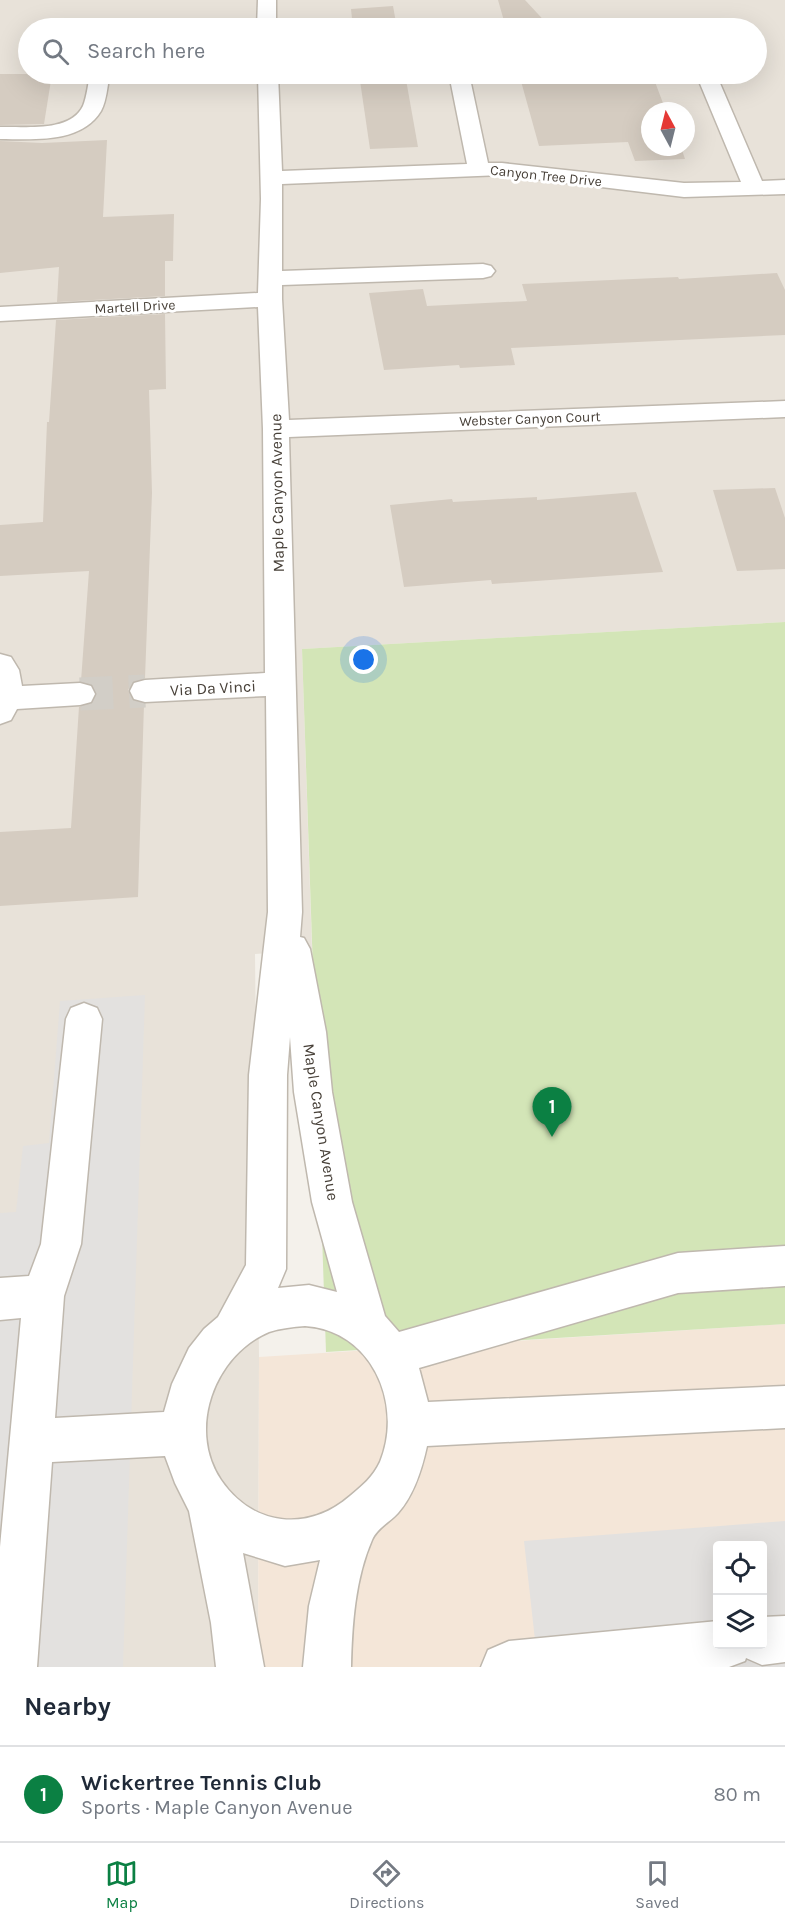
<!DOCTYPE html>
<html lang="en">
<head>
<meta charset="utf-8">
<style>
  :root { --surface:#fff; --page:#f6f6f7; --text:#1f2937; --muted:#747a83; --line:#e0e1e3; --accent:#0b8043 }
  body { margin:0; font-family:Karla,sans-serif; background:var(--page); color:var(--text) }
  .controls { position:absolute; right:18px; bottom:18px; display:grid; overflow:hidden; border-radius:6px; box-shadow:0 6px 24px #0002 }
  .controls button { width:54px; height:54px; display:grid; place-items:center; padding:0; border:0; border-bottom:2px solid var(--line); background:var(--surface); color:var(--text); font:30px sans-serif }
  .compass { position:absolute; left:641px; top:102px; width:54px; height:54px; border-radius:50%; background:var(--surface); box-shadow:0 6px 24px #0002; rotate:353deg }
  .you { position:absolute; left:364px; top:660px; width:21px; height:21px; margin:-15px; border:4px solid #fff; border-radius:50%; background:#1a73e8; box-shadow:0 0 0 9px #1a73e833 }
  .badge { display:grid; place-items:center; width:39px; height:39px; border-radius:50%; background:var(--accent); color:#fff; font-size:20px; font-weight:700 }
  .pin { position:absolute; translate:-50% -50px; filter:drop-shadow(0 2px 3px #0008) }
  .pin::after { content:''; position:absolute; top:32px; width:21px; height:18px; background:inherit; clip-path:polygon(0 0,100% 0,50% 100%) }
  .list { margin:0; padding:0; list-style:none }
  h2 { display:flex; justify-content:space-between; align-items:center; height:78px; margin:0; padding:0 24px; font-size:26px }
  h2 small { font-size:20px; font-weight:400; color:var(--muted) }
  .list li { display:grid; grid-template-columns:39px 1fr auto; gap:18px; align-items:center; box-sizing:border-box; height:96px; padding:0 24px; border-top:2px solid var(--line) }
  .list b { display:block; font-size:22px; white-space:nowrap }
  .list p { margin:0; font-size:20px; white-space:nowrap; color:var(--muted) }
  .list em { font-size:20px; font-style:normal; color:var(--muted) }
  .icon { flex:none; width:33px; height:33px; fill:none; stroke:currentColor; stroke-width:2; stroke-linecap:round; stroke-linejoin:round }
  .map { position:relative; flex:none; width:785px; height:1667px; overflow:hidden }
  .search { position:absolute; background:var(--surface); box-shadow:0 6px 24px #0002; left:18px; right:18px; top:18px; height:66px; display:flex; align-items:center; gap:15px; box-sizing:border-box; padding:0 21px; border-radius:33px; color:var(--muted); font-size:22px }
  .sheet { height:174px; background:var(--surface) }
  nav { display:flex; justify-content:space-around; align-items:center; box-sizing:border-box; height:84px; border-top:2px solid var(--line); background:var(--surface); font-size:16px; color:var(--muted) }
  nav a { display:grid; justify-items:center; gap:3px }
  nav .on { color:var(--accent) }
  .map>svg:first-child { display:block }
  .residential { fill:#e8e2d9; fill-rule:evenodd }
  .commercial { fill:#f4e6d8; fill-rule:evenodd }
  .green { fill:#d3e5b7 }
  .parking { fill:#e3e1df; fill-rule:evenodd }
  .building { fill:#d5ccc1 }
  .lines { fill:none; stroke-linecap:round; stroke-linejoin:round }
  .minor-tunnel { stroke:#d2cec7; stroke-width:33; stroke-dasharray:33 16; stroke-linecap:butt }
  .minor-casing { stroke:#bfb8ae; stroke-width:3 }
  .minor { fill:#fff; fill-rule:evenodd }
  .labels { text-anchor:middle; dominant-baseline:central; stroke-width:6; stroke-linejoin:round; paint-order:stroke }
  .far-street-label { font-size:14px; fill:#484139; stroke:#fff }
  .street-label { font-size:16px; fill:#484139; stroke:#fff }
</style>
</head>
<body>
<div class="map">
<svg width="785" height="1667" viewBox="0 0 785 1667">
  <rect width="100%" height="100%" fill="#f4f1eb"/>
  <!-- residential -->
  <path class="residential" d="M 0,0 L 785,0 L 785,622 L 302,649 L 312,950 L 255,954 L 259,1357 L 258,1667 L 0,1667 ZM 28,28 L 756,28 L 756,74 L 28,74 ZM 650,111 L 686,111 L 686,147 L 650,147 Z"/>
  <!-- commercial -->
  <path class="commercial" d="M 785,1324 L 785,1667 L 258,1667 L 259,1357 ZM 718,1546 L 762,1546 L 762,1644 L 718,1644 Z"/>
  <!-- green -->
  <path class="green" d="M 785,622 L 785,1324 L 326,1352 L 302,649 Z"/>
  <!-- parking -->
  <g class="parking">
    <path d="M 145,995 L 123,1667 L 0,1667 L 0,1213 L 16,1212 L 23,1146 L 49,1143 L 60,1001 Z"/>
    <path d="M 785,1521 L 785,1667 L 538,1667 L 524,1541 ZM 718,1546 L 762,1546 L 762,1644 L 718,1644 Z"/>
  </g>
  <!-- building -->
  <g class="building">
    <path d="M 498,0 L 525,0 L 551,28 L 506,28 Z"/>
    <path d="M 393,6 L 397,28 L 353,28 L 351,9 Z"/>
    <path d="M 0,74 L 52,74 L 44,124 L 0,125 Z"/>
    <path d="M 359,74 L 405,74 L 418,147 L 370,149 Z"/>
    <path d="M 519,74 L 652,74 L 666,111 L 650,111 L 650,147 L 681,147 L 685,159 L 635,161 L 628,142 L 539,146 Z"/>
    <path d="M 107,140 L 103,217 L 174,214 L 173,261 L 165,261 L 165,296 L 57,302 L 59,267 L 0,273 L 0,141 L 42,143 Z"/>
    <path d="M 777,273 L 785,290 L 785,335 L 511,348 L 515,365 L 460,368 L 459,365 L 384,370 L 369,293 L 423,289 L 427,306 L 527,301 L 522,284 L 678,277 L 679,279 Z"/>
    <path d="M 165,314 L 166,389 L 149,390 L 152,493 L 145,678 L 133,681 L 128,690 L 132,700 L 144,704 L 138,897 L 0,906 L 0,832 L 71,828 L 79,707 L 92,704 L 97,695 L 93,685 L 81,681 L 89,571 L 0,576 L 0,525 L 43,522 L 47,422 L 49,422 L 56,320 Z"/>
    <path d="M 775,488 L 785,518 L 785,569 L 737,571 L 713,490 Z"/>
    <path d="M 636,492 L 663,572 L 492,584 L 491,580 L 404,587 L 390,505 L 452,499 L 453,502 L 537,497 L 537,500 Z"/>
  </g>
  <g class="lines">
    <!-- minor-tunnel -->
    <path class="minor-tunnel" d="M 80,694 L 145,691"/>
    <!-- minor casing -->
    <g class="minor-casing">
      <g id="minor">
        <path d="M 258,0 L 276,0 L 276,28 L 257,28 Z"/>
        <path d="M 90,74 L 110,74 C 107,86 107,100 101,111 C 81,144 33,139 0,139 L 0,127 C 24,126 70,133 83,106 C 87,96 88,84 90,74 Z"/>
        <path d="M 258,74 L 278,74 L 282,171 L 467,164 L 449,74 L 469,74 L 488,163 L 502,163 L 684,183 L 741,182 L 696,74 L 716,74 L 762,181 L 785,180 L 785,194 L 684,197 L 502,175 L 282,184 L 282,271 L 483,264 L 491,266 L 495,271 L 491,276 L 483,278 L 282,285 L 282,299 L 289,420 L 785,401 L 785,417 L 289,437 L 302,912 L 300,937 L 304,938 L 310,949 L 326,1032 L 332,1092 L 352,1202 L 385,1316 L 399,1332 L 678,1253 L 785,1246 L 785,1286 L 678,1293 L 419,1368 L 428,1402 L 785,1386 L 785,1428 L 427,1446 C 422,1469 414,1495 398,1513 C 390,1522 377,1528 372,1540 C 355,1579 352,1625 351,1667 L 303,1667 L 309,1606 L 320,1560 L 285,1566 L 243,1553 L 264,1667 L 216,1667 L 211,1623 L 189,1511 L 175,1483 L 165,1456 L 52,1462 L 37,1667 L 0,1667 L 0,1547 L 21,1318 L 0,1320 L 0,1278 L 29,1276 L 41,1244 L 66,1019 L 71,1008 L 84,1003 L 97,1008 L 102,1019 L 81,1244 L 64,1296 L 55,1418 L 164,1412 L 172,1384 L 189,1348 L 204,1329 L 218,1317 L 246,1265 L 249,1075 L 268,912 L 266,696 L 145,702 L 134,699 L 130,691 L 134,683 L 145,680 L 265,673 L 263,429 L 258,307 L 0,321 L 0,307 L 258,293 L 261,199 ZM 290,1037 L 294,1092 L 312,1202 L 337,1292 L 309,1285 L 278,1288 L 286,1269 L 287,1075 ZM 305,1326 C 371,1330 404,1403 380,1462 C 373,1477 362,1486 350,1496 C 309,1532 253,1527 221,1480 C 187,1430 214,1355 269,1332 C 281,1328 293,1327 305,1326 Z"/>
        <path d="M 0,654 L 11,657 L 19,670 L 22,686 L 80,683 L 91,686 L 95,694 L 91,702 L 80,705 L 17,709 L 11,720 L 0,724 Z"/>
        <path d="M 785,1616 L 785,1662 L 762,1665 L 746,1658 L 745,1661 L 729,1667 L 481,1667 L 488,1650 L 509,1641 L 718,1621 L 718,1644 L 762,1644 L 762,1617 Z"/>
      </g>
    </g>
    <!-- minor -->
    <use href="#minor" class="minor"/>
  </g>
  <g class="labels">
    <!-- far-street labels -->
    <g class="far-street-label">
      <text transform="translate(546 176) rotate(6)">Canyon Tree Drive</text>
      <text transform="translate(135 307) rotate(-3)">Martell Drive</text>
      <text transform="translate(530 419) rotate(-2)">Webster Canyon Court</text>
    </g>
    <!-- street labels -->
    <g class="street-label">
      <text transform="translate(277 493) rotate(-91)">Maple Canyon Avenue</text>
      <text transform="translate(213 688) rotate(-3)">Via Da Vinci</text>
      <text transform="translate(321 1122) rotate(81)">Maple Canyon Avenue</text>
    </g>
  </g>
</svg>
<div class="controls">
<button><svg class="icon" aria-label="locate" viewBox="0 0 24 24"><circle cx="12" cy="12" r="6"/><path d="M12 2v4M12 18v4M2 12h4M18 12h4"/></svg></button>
<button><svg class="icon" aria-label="layers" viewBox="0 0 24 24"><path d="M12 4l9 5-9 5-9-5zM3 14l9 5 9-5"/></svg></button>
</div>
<svg class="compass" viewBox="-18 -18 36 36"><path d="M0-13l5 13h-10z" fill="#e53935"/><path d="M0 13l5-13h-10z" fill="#747a83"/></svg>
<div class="you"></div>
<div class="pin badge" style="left:552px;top:1137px">1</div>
<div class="search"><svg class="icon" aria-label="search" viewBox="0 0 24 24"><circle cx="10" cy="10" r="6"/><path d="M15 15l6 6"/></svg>Search here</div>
</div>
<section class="sheet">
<h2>Nearby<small></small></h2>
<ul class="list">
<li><span class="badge">1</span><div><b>Wickertree Tennis Club</b><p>Sports · Maple Canyon Avenue</p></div><em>80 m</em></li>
</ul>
</section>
<nav>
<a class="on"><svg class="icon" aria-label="map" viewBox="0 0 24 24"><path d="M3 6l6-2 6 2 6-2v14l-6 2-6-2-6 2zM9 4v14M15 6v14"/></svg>Map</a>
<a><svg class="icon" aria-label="directions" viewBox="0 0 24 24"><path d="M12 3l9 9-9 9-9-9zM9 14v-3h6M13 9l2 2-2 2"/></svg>Directions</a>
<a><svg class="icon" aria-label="saved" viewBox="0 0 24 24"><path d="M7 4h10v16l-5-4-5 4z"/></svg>Saved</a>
</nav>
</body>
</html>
